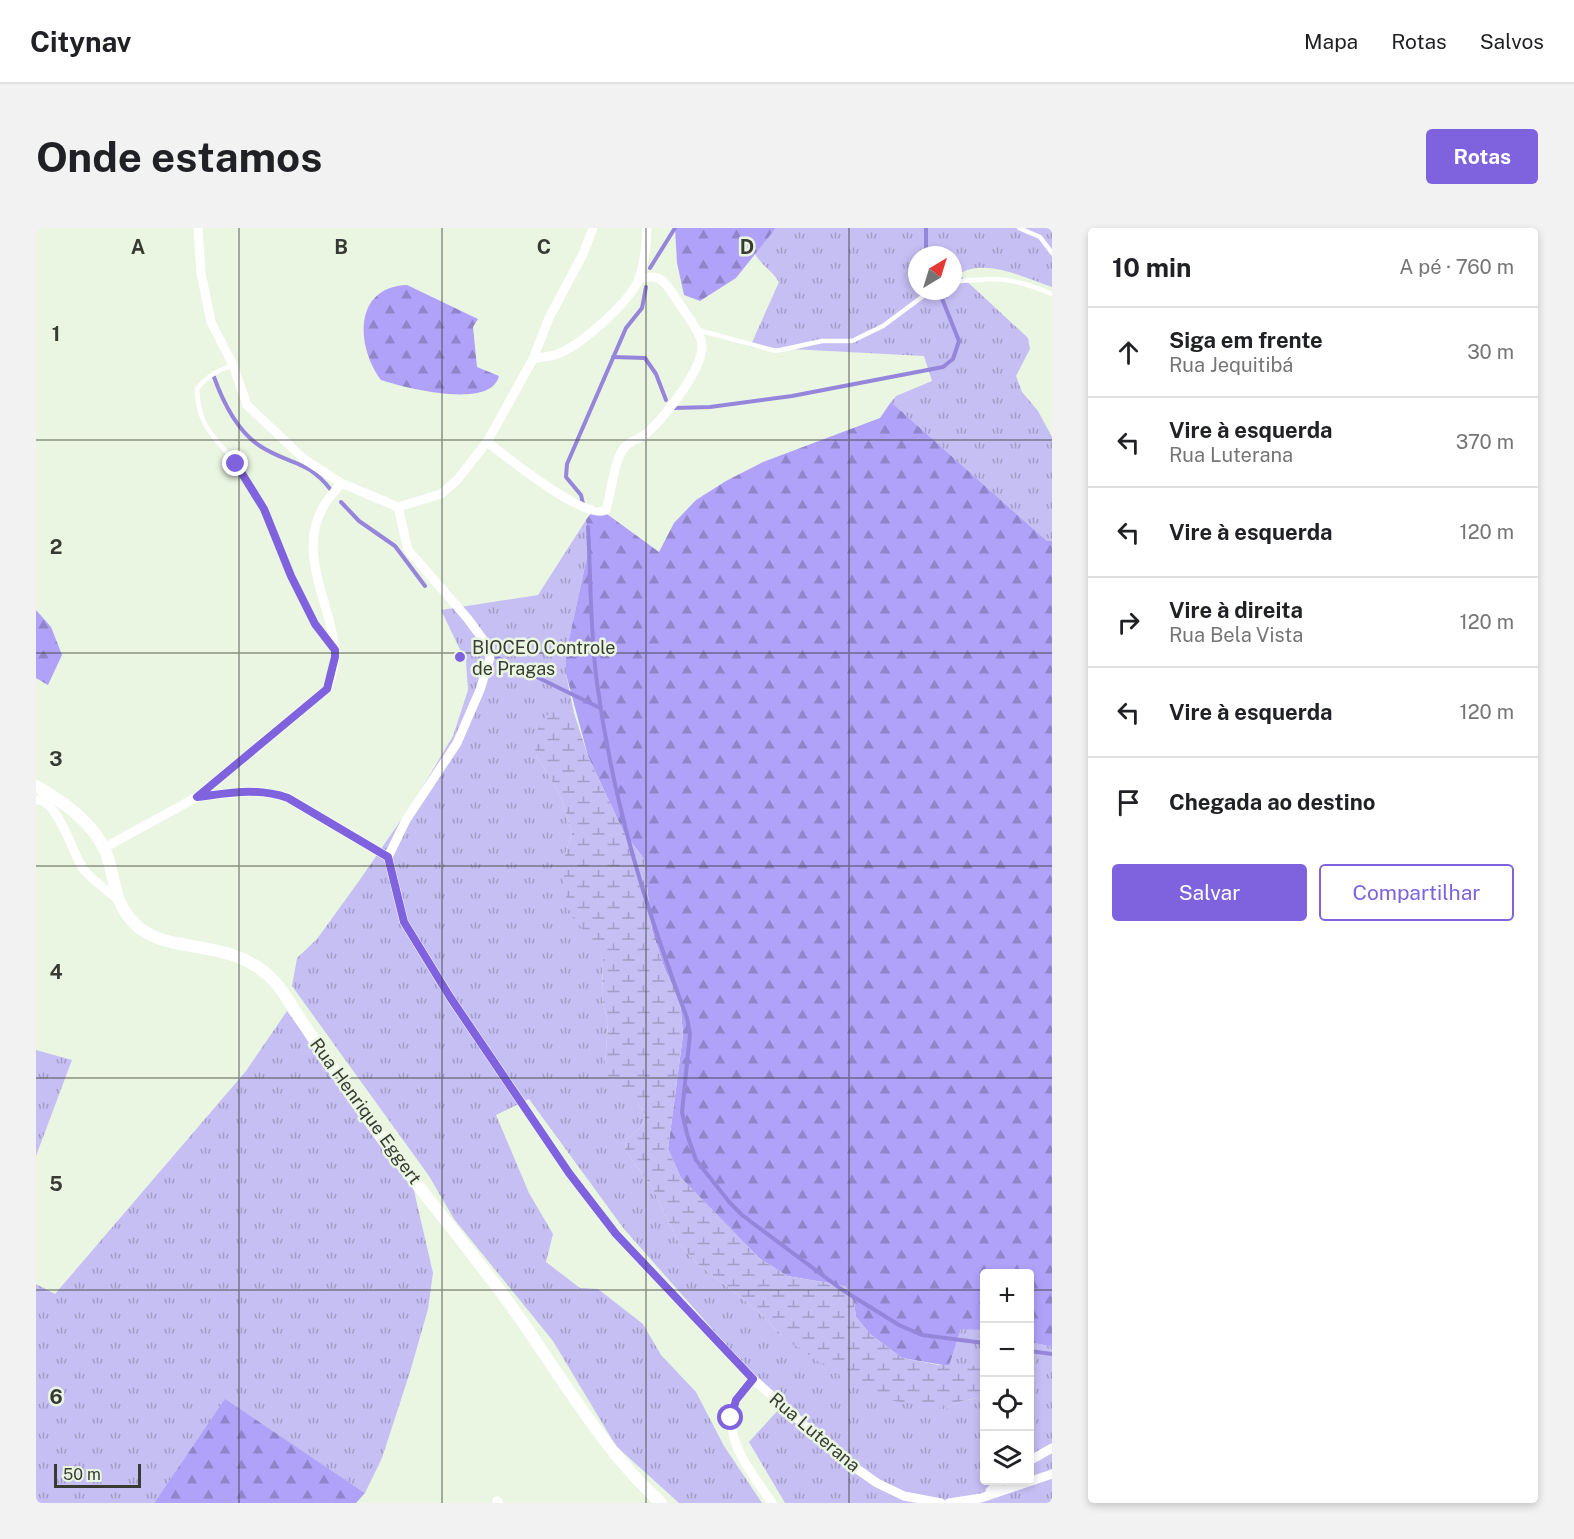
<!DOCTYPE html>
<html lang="pt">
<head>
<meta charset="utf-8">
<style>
  :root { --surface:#fff; --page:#f2f2f2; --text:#202124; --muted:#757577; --line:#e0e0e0; --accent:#7f63de }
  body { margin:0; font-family:"Public Sans",sans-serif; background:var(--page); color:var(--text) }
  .controls { position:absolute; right:18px; bottom:18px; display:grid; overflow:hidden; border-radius:6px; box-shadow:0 3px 9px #0003 }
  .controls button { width:54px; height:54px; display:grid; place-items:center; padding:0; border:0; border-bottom:2px solid var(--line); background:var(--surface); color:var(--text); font:30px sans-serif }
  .compass { position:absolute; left:872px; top:18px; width:54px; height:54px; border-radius:50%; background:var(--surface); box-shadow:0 3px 9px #0003; rotate:38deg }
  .scale { position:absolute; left:18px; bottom:15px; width:87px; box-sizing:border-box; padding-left:6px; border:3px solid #373b33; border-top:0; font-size:16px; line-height:21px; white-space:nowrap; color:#373b33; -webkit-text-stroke:4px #eaf6e2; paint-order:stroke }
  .stop { position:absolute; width:18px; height:18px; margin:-14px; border:4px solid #7f63de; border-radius:50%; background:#fff }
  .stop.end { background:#7f63de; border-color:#fff; box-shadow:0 2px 6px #0008 }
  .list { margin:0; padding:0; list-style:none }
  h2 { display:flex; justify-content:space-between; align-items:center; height:78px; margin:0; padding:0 24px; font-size:26px }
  h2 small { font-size:20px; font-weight:400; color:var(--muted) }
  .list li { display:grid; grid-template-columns:39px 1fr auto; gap:18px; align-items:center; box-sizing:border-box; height:90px; padding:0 24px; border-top:2px solid var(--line) }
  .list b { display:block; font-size:22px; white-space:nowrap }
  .list p { margin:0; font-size:20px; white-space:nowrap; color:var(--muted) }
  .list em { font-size:20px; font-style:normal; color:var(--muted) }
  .actions { display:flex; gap:12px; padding:18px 24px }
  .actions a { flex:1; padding:14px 0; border:2px solid var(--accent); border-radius:6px; text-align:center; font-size:21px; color:var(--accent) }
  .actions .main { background:var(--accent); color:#fff }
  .icon { flex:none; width:33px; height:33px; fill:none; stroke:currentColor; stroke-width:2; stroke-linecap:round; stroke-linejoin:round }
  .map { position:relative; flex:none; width:1016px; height:1275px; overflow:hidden; border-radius:6px }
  header { display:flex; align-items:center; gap:36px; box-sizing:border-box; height:84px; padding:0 30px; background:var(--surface); border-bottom:2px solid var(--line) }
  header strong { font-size:28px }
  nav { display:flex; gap:33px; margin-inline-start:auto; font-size:21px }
  .intro { display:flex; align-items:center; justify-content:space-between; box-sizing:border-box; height:144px; padding:0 36px }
  h1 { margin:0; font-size:42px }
  .button { padding:15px 27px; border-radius:6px; background:var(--accent); color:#fff; font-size:21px; font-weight:700 }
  main { display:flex; gap:36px; padding:0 36px }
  aside { flex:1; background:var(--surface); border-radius:6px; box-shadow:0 3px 9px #0003 }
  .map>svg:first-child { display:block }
  .grass { fill:url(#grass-tufts); fill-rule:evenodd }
  .forest { fill:url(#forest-firs) }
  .wetland { fill:url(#wetland-marsh) }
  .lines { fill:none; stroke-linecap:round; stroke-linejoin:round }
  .stream { stroke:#9586db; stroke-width:4 }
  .lane { stroke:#fff; stroke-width:4.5 }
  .street { stroke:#fff; stroke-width:9 }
  .secondary { stroke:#fff; stroke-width:12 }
  .route { stroke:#7f63de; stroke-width:8 }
  .grid { fill:none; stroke:#373b33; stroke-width:1.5; stroke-opacity:0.55 }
  .poi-dot { fill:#7f63de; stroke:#eaf6e2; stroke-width:2 }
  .labels { text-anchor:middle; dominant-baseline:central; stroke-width:5; stroke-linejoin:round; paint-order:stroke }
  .poi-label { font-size:18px; fill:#373b33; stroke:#eaf6e2; text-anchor:start }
  .street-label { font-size:18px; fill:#373b33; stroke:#eaf6e2 }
  .grid-label { font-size:20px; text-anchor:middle; font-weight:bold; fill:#373b33; stroke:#eaf6e2; stroke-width:5; stroke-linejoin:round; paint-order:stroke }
</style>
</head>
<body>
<header>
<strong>Citynav</strong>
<nav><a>Mapa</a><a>Rotas</a><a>Salvos</a></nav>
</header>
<div class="intro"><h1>Onde estamos</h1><a class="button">Rotas</a></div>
<main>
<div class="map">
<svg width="1016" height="1275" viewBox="0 0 1016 1275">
  <defs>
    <pattern id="grass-tufts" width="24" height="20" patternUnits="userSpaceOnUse" patternTransform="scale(1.5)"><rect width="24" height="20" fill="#c6bff4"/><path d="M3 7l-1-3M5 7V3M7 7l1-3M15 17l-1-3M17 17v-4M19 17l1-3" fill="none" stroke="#a29cc6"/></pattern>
    <pattern id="forest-firs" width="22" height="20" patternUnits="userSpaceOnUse" patternTransform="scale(1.5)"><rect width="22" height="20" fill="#b0a2f9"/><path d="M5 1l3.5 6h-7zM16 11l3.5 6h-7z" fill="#9085ca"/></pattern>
    <pattern id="wetland-marsh" width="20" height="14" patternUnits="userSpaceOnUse" patternTransform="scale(1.5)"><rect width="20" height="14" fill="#c6bff4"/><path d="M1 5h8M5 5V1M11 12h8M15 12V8" fill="none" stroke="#a29cc6"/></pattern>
  </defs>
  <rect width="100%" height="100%" fill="#eaf6e2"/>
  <!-- grass -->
  <g class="grass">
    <path d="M 740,0 L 1016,0 L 1016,59 C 991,51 949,29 923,46 L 992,110 L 994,121 L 980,148 L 986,164 L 1002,183 L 1016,209 L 1016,313 L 1011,313 L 855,174 L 860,168 L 896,153 L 888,128 L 714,119 L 743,54 C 736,42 726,38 719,26 ZM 881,27 L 917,27 L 917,63 L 881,63 Z"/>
    <path d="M 550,292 L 553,320 L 530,425 L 530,446 L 538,485 L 533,482 L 500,527 L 525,568 L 536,606 L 528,629 L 567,731 L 566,771 L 572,794 L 569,838 L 602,875 L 609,887 L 607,897 L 590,912 L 589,922 L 616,959 L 644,1017 L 662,1036 L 722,1083 L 749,1111 L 908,1181 L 926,1173 L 948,1169 L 948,1252 L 993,1252 L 994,1114 L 1016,1119 L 1016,1275 L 749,1275 L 713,1214 L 745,1179 L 588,1001 L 493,871 L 460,887 L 493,965 L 517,1006 L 510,1034 L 544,1060 L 562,1061 L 607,1096 L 625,1127 L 660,1164 L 688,1218 L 726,1275 L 643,1275 L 580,1218 L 517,1113 L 418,991 L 393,948 L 256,758 L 261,730 L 281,711 L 323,653 L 380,570 L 417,508 L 432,462 L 430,434 L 405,382 L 502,367 Z"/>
    <path d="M 251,783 L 376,954 L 397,1045 L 392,1081 L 374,1144 L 346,1230 L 329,1265 L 189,1172 L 118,1275 L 0,1275 L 0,1056 L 19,1066 L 210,843 Z"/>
    <path d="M 0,822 L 36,832 L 0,928 Z"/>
    <path d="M 938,1100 L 948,1102 L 948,1138 L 913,1138 L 925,1101 Z"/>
  </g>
  <!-- forest -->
  <g class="forest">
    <path d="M 639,0 L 740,0 L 700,50 L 664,73 L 648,67 L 641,35 Z"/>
    <path d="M 371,57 L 442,91 L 437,99 L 441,139 L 463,148 C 455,182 369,160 345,152 C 320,118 317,59 371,57 Z"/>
    <path d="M 855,174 L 1011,313 L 1016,313 L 1016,1119 L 994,1114 L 993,1046 L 948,1046 L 948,1102 L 925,1101 L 913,1138 L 866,1130 L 834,1106 L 820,1089 L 818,1074 L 793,1055 L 751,1048 L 723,1030 L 645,950 L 632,921 L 647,807 L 644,772 L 629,742 L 616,702 L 608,631 L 587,603 L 552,528 L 530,446 L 530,425 L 553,320 L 550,292 L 560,278 L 623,324 L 638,295 L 660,272 L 690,253 L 727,234 L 844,190 Z"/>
    <path d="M 0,382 L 15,399 L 26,427 L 12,457 L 0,450 Z"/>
    <path d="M 189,1171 L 329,1265 L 320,1275 L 118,1275 Z"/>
  </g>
  <!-- wetland -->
  <path class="wetland" d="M 517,481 L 533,482 L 538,485 L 552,528 L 587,603 L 608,631 L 616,702 L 629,742 L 644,772 L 647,807 L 632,921 L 645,950 L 723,1030 L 751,1048 L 810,1058 L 818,1074 L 820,1089 L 834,1106 L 866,1130 L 903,1137 L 948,1138 L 948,1169 L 926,1173 L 908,1181 L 853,1172 L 816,1156 L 749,1111 L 722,1083 L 662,1036 L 644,1017 L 616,959 L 589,922 L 590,912 L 607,897 L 609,887 L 602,875 L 575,855 L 569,838 L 572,794 L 566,771 L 567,731 L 561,717 L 535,688 L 528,661 L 528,629 L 536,606 L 525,568 L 500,527 L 498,511 L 505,494 Z"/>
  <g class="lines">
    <!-- stream -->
    <g class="stream">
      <path d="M 890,27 L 890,0"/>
      <path d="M 614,40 L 639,0"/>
      <path d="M 577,129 L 609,130 L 620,146 L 630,172"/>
      <path d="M 178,149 C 187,174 201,203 224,218 C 253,237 271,231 295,262"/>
      <path d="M 638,180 L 674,179 L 756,168 L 907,139 L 917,131 L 923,113 L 903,63"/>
      <path d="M 305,274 L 323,293 L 359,318 L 389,358"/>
      <path d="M 547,276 L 545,267 L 530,249 L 531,236 L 590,100 L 606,80 L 610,59"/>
      <path d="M 552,299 C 555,351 554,404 561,455 C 577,574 609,678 651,790 L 654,806 L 646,884 L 651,906 L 660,932 L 694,975 L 706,987 L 805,1061 L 863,1097 L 886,1107 L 948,1115"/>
      <path d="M 460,429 L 564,480"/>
      <path d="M 993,1123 L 1016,1126"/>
    </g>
    <!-- lane -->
    <g class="lane">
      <path d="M 983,0 L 1004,9 L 1016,25"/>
      <path d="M 917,54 C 960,49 976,49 1016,66"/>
      <path d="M 662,102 L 740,123 L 786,113 L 816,113 L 847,98 L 894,63"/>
      <path d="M 196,137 C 182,143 170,148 161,161 C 162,200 179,208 200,236 C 241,292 253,362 296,417"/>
    </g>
    <!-- street -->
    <g class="street">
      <path d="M 162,0 L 165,45 L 175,94 L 197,137 L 211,177 L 268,231 L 305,255 L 362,279 L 405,266 L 421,252 L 451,214 L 497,131 L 513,90 L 547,26 L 557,0"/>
      <path d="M 497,131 C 505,129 516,129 524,125 C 546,116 596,72 603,50 C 609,35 610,16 611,0"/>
      <path d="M 451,214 C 471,229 549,293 570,282 C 575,265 578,233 588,220 C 594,212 605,211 611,205 C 628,190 673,135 665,112 C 660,97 647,82 639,69 C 628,52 623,45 603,51"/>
      <path d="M 162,569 C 193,565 222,559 252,570 L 352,629"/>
      <path d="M 0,572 C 21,570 36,623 46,639 C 54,651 70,661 81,671"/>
      <path d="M 68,620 L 161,569 L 291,461 C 296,448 300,435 299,421 C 294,374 262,328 286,281 C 290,272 299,264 305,255"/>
      <path d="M 352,629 L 368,694 L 414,769 L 533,945 L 580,1006 L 717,1151 L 804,1229 L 841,1255 L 868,1268 L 905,1275"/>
      <path d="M 352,629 L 370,592 L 421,515 L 444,462 L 454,430 L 451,417 L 432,391 L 372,322 L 362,279"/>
      <path d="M 717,1151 C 712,1158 704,1165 700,1173 C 684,1210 717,1246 736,1275"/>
      <path d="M 993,1233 L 1016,1220"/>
      <path d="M 954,1263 L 967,1252"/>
      <path d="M 461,1273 L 463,1275"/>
      <path d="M 913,1275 L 945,1270 L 1016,1246"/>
    </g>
    <!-- secondary -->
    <path class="secondary" d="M 0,558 C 26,573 54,592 68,620 C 80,646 75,669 96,693 C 128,730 195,706 238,753 C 247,763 255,777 263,789 C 281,816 299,844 318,871 C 367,943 425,1009 476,1079 C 524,1146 564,1219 625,1275"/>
  </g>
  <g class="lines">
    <!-- route -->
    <path class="route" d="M 200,236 L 228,281 L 255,348 L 279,396 L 299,422 L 299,429 L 291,461 L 161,569 C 193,565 221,559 252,570 L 352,629 L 368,694 L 414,769 L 533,945 L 580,1006 L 717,1151 L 700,1172 L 695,1190"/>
  </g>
  <!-- grid -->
  <path class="grid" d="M 203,0 L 203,1275M 406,0 L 406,1275M 610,0 L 610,1275M 813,0 L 813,1275M 0,212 L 1016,212M 0,425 L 1016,425M 0,638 L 1016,638M 0,850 L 1016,850M 0,1062 L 948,1062M 993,1062 L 1016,1062"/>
  <!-- markers -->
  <circle class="poi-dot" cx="424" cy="429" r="6"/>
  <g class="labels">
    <!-- poi labels -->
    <g class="poi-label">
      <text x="436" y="419">BIOCEO Controle<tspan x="436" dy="21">de Pragas</tspan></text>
    </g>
    <!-- street labels -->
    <g class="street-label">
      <text transform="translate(330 883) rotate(54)">Rua Henrique Eggert</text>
      <text transform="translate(779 1204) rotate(40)">Rua Luterana</text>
    </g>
  </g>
  <g class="grid-label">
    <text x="102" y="26">A</text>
    <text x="305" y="26">B</text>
    <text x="508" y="26">C</text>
    <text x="711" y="26">D</text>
    <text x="20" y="113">1</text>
    <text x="20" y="326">2</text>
    <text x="20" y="538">3</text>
    <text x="20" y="751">4</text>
    <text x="20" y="963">5</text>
    <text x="20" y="1176">6</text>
  </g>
</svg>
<div class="controls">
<button>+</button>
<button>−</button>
<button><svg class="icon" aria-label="locate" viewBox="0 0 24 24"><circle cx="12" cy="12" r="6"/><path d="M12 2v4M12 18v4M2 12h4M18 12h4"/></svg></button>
<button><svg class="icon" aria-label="layers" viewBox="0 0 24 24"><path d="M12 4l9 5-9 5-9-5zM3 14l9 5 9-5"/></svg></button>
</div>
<svg class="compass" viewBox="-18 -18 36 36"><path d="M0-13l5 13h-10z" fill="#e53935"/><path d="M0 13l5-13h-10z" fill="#757577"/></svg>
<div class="scale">50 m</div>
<div class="stop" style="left:695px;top:1190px"></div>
<div class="stop end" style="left:200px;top:236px"></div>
</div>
<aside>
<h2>10 min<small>A pé · 760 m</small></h2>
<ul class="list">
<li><svg class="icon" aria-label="ahead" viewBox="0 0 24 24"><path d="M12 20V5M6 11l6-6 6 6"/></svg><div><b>Siga em frente</b><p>Rua Jequitibá</p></div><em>30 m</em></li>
<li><svg class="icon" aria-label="left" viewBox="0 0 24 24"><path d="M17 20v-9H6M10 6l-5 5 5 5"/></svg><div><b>Vire à esquerda</b><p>Rua Luterana</p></div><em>370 m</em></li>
<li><svg class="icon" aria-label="left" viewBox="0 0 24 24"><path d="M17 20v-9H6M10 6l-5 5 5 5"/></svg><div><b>Vire à esquerda</b></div><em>120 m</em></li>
<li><svg class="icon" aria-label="right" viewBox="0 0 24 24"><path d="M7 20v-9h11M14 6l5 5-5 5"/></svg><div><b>Vire à direita</b><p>Rua Bela Vista</p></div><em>120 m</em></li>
<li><svg class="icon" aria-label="left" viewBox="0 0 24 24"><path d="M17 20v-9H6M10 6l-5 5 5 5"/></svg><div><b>Vire à esquerda</b></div><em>120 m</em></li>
<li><svg class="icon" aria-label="arrive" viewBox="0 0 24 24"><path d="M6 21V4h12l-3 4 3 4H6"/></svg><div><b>Chegada ao destino</b></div></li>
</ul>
<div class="actions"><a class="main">Salvar</a><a>Compartilhar</a></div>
</aside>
</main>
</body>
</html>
